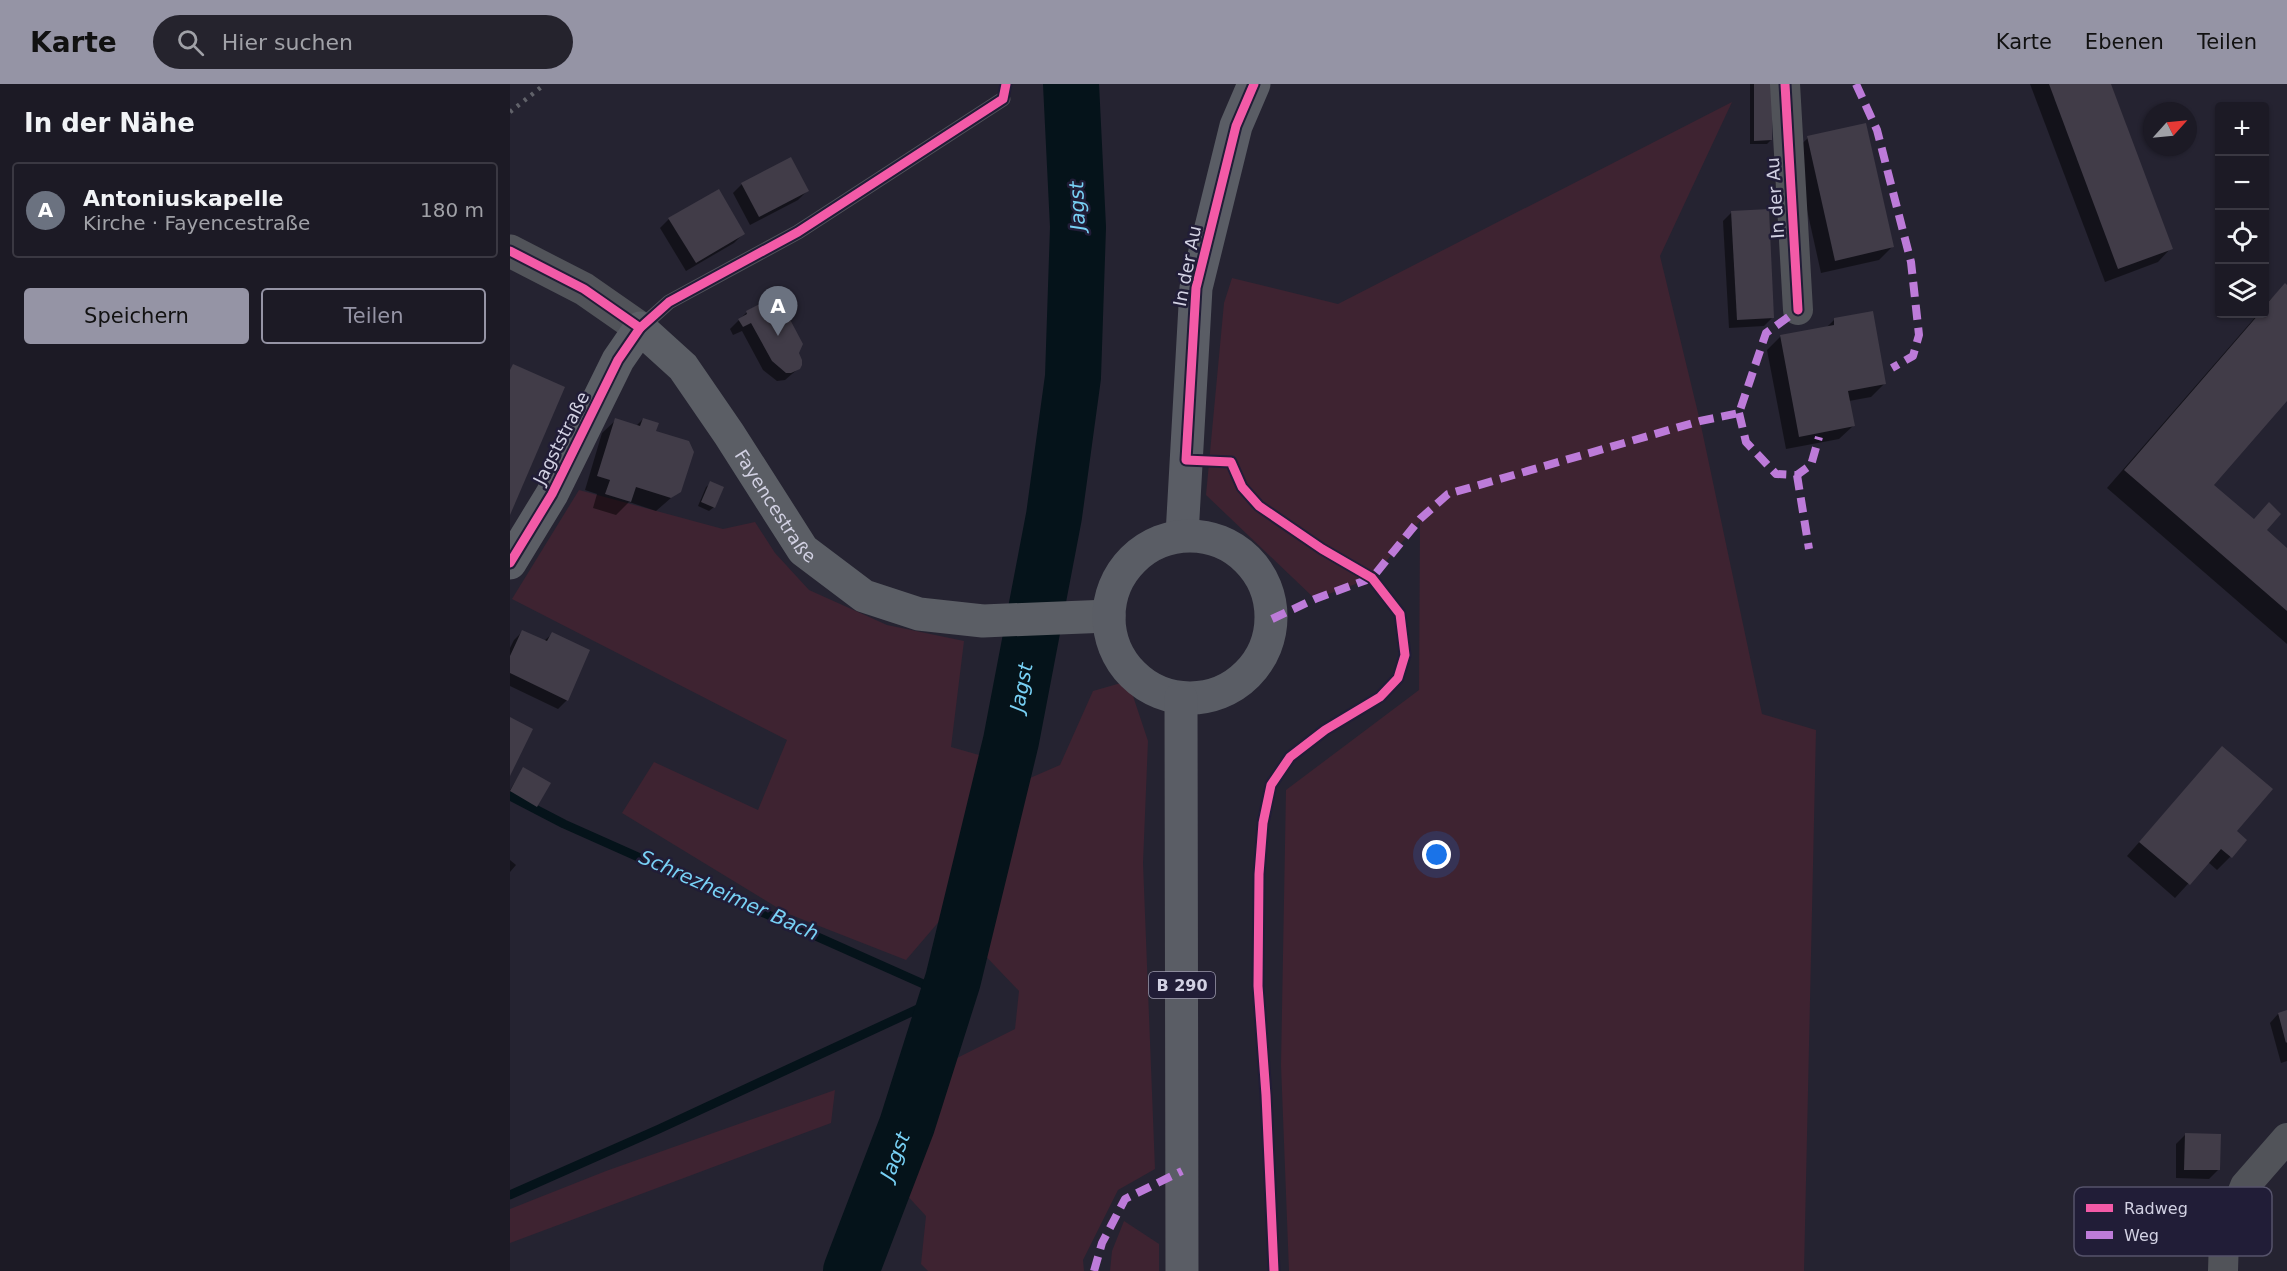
<!DOCTYPE html>
<html lang="de">
<head>
<meta charset="utf-8">
<style>
  :root { --surface:#1c1a25; --page:#25232d; --text:#f1f3f6; --muted:#a0a1a7; --line:#3a3842; --accent:#9594a5 }
  body { margin:0; font-family:"DejaVu Sans",sans-serif; background:var(--page); color:var(--text) }
  .controls { position:absolute; right:18px; top:18px; display:grid; overflow:hidden; border-radius:6px; box-shadow:0 2px 4px #0004 }
  .controls button { width:54px; height:54px; display:grid; place-items:center; padding:0; border:0; border-bottom:2px solid var(--line); background:var(--surface); color:var(--text); font:30px sans-serif }
  .compass { position:absolute; left:1633px; top:18px; width:54px; height:54px; border-radius:50%; background:var(--surface); box-shadow:0 2px 4px #0004; rotate:63deg }
  .you { position:absolute; left:927px; top:771px; width:21px; height:21px; margin:-15px; border:4px solid #fff; border-radius:50%; background:#1a73e8; box-shadow:0 0 0 9px #1a73e833 }
  .badge { display:grid; place-items:center; width:39px; height:39px; border-radius:50%; background:var(--accent); color:#fff; font-size:20px; font-weight:700 }
  .pin { position:absolute; translate:-50% -50px; filter:drop-shadow(0 2px 3px #0008) }
  .pin::after { content:''; position:absolute; top:32px; width:21px; height:18px; background:inherit; clip-path:polygon(0 0,100% 0,50% 100%) }
  .list { margin:0; padding:0; list-style:none }
  h2 { display:flex; justify-content:space-between; align-items:center; height:78px; margin:0; padding:0 24px; font-size:26px }
  h2 small { font-size:20px; font-weight:400; color:var(--muted) }
  .list li { display:grid; grid-template-columns:39px 1fr auto; gap:18px; align-items:center; box-sizing:border-box; height:96px; margin:0 12px 12px; padding:0 12px; border:2px solid var(--line); border-radius:6px }
  .list b { display:block; font-size:22px; white-space:nowrap }
  .list p { margin:0; font-size:20px; white-space:nowrap; color:var(--muted) }
  .list em { font-size:20px; font-style:normal; color:var(--muted) }
  .actions { display:flex; gap:12px; padding:18px 24px }
  .actions a { flex:1; padding:14px 0; border:2px solid var(--accent); border-radius:6px; text-align:center; font-size:21px; color:var(--accent) }
  .actions .main { background:var(--accent); color:#111 }
  .icon { flex:none; width:33px; height:33px; fill:none; stroke:currentColor; stroke-width:2; stroke-linecap:round; stroke-linejoin:round }
  .map { position:relative; flex:none; width:1777px; height:1187px; overflow:hidden }
  header { display:flex; align-items:center; gap:36px; box-sizing:border-box; height:84px; padding:0 30px; background:var(--accent); color:#111 }
  header strong { font-size:28px }
  nav { display:flex; gap:33px; margin-inline-start:auto; font-size:21px }
  .search { width:420px; height:54px; background:var(--page); display:flex; align-items:center; gap:15px; box-sizing:border-box; padding:0 21px; border-radius:33px; color:var(--muted); font-size:22px }
  main { display:flex }
  aside { flex:1; background:var(--surface) }
  .map>svg:first-child { display:block }
  .green { fill:#3e2331 }
  .shadow { fill:#0007 }
  .lines { fill:none; stroke-linecap:round; stroke-linejoin:round }
  .stream { stroke:#05131a; stroke-width:9 }
  .river { stroke:#05131a; stroke-width:56 }
  .building { fill:#413c48 }
  .service { stroke:#515359; stroke-width:15 }
  .minor { stroke:#515359; stroke-width:30 }
  .tertiary { stroke:#515359; stroke-width:33 }
  .secondary { stroke:#5b5e65; stroke-width:33 }
  .primary { stroke:#5a5d65; stroke-width:33 }
  .rail { stroke:#61626a; stroke-width:4.5; stroke-dasharray:3 6; stroke-linecap:butt }
  .quiet { stroke:#bd7bd9; stroke-width:8; stroke-dasharray:15 8; stroke-linecap:butt }
  .cycleway-casing { stroke:#211d37; stroke-width:13 }
  .cycleway { stroke:#f35aa7; stroke-width:9 }
  .labels { text-anchor:middle; dominant-baseline:central; stroke-width:5; stroke-linejoin:round; paint-order:stroke }
  .shield { fill:#211d37; stroke:#9d9baf; stroke-width:1.5 }
  .shield-label { font-size:16px; font-weight:bold; fill:#d2d1e3 }
  .street-label { font-size:18px; fill:#d2d1e3; stroke:#211d37 }
  .water-label { font-size:20px; font-style:italic; fill:#78d1f5; stroke:#211d37 }
  .key { fill:#211d37; stroke:#56536b; stroke-width:1.5 }
  .key-label { font-size:16px; fill:#d2d1e3 }
</style>
</head>
<body>
<header>
<strong>Karte</strong>
<div class="search"><svg class="icon" aria-label="search" viewBox="0 0 24 24"><circle cx="10" cy="10" r="6"/><path d="M15 15l6 6"/></svg>Hier suchen</div>
<nav><a>Karte</a><a>Ebenen</a><a>Teilen</a></nav>
</header>
<main>
<aside>
<h2>In der Nähe<small></small></h2>
<ul class="list">
<li><span class="badge" style="background:#6b7280">A</span><div><b>Antoniuskapelle</b><p>Kirche · Fayencestraße</p></div><em>180 m</em></li>
</ul>
<div class="actions"><a class="main">Speichern</a><a>Teilen</a></div>
</aside>
<div class="map">
<svg width="1777" height="1187" viewBox="0 0 1777 1187">
  <rect width="100%" height="100%" fill="#252331"/>
  <!-- green -->
  <g class="green">
    <path d="M 1222,18 L 1150,172 L 1190,337 L 1252,630 L 1306,646 L 1294,1187 L 779,1187 L 771,981 L 776,706 L 909,606 L 910,437 L 862,494 L 805,515 L 696,411 L 714,219 L 722,194 L 828,220 Z"/>
    <path d="M 69,406 L 213,445 L 245,438 L 265,469 L 299,506 L 377,541 L 454,557 L 441,663 L 476,673 L 438,827 L 396,876 L 276,829 L 112,729 L 144,678 L 248,726 L 277,656 L 2,515 Z"/>
    <path d="M 618,597 L 638,657 L 633,779 L 645,1085 L 608,1106 L 573,1176 L 574,1187 L 418,1187 L 411,1180 L 416,1132 L 383,1096 L 445,975 L 505,945 L 509,907 L 466,862 L 520,694 L 550,681 L 583,607 Z"/>
    <path d="M 325,1006 L 321,1039 L 0,1159 L 0,1125 L 96,1087 Z"/>
    <path d="M 614,1137 L 649,1160 L 649,1187 L 600,1187 L 602,1167 Z"/>
  </g>
  <!-- shadow -->
  <g class="shadow">
    <path d="M 1240,0 L 1260,0 L 1261,56 L 1257,60 L 1240,60 Z"/>
    <path d="M 1520,0 L 1599,0 L 1661,164 L 1648,178 L 1595,198 Z"/>
    <path d="M 1298,54 L 1382,163 L 1369,176 L 1311,189 L 1284,67 Z"/>
    <path d="M 232,100 L 297,107 L 288,116 L 240,141 L 223,109 Z"/>
    <path d="M 1222,128 L 1263,233 L 1254,242 L 1219,244 L 1213,137 Z"/>
    <path d="M 159,135 L 233,150 L 224,159 L 176,187 L 150,144 Z"/>
    <path d="M 1775,201 L 1777,203 L 1777,314 L 1702,401 L 1777,466 L 1777,560 L 1597,404 L 1748,230 L 1754,230 L 1754,222 Z"/>
    <path d="M 237,228 L 288,269 L 289,284 L 275,296 L 267,297 L 253,286 L 232,247 L 223,251 L 220,245 Z"/>
    <path d="M 1324,236 L 1374,300 L 1361,313 L 1339,317 L 1343,342 L 1329,355 L 1276,365 L 1257,266 L 1271,252 L 1316,244 Z"/>
    <path d="M 133,335 L 144,348 L 169,407 L 146,427 L 119,418 L 106,431 L 83,424 L 87,410 L 75,406 L 92,349 L 106,336 L 126,342 Z"/>
    <path d="M 201,399 L 204,423 L 199,427 L 188,422 L 196,403 Z"/>
    <path d="M 13,547 L 34,557 L 42,550 L 57,616 L 48,625 L 0,602 L 0,564 L 4,556 Z"/>
    <path d="M 1712,664 L 1725,747 L 1720,773 L 1707,786 L 1698,778 L 1665,814 L 1617,772 Z"/>
    <path d="M 13,685 L 26,722 L 22,727 L 0,714 L 0,706 Z"/>
    <path d="M 0,776 L 6,781 L 0,788 Z"/>
    <path d="M 1777,928 L 1777,977 L 1771,979 L 1760,939 L 1768,930 Z"/>
    <path d="M 1675,1051 L 1708,1086 L 1699,1095 L 1666,1094 L 1666,1060 Z"/>
  </g>
  <g class="lines">
    <!-- stream -->
    <g class="stream">
      <path d="M 0,712 L 54,740 L 438,911"/>
      <path d="M 0,1111 L 149,1045 L 438,911"/>
    </g>
    <!-- river -->
    <path class="river" id="s1" d="M 341,1187 L 397,1041 L 443,896 L 501,657 L 544,432 L 563,293 L 568,143 L 561,0"/>
  </g>
  <!-- building -->
  <g class="building">
    <path d="M 1244,0 L 1262,0 L 1262,56 L 1244,57 Z"/>
    <path d="M 1539,0 L 1601,0 L 1663,165 L 1608,185 Z"/>
    <path d="M 1356,39 L 1384,163 L 1325,177 L 1297,52 Z"/>
    <path d="M 281,73 L 299,107 L 249,133 L 231,99 Z"/>
    <path d="M 209,105 L 235,150 L 186,179 L 158,134 Z"/>
    <path d="M 1259,125 L 1264,234 L 1227,236 L 1221,127 Z"/>
    <path d="M 1775,199 L 1777,201 L 1777,317 L 1704,401 L 1744,435 L 1759,418 L 1771,430 L 1757,446 L 1777,464 L 1777,527 L 1614,386 L 1749,230 L 1754,230 L 1754,223 Z"/>
    <path d="M 267,211 L 293,260 L 289,269 L 292,276 L 292,281 L 290,285 L 281,289 L 276,289 L 262,277 L 241,239 L 233,243 L 228,235 L 237,230 L 236,227 Z"/>
    <path d="M 1363,227 L 1376,300 L 1338,307 L 1345,342 L 1289,353 L 1270,251 L 1324,241 L 1324,234 Z"/>
    <path d="M 3,280 L 55,303 L 0,431 L 0,286 Z"/>
    <path d="M 105,334 L 130,342 L 133,334 L 149,339 L 146,347 L 179,357 L 184,368 L 171,408 L 161,414 L 126,403 L 121,418 L 95,410 L 100,396 L 87,392 Z"/>
    <path d="M 200,397 L 214,403 L 205,424 L 191,418 Z"/>
    <path d="M 12,546 L 37,557 L 42,548 L 80,566 L 58,617 L 0,589 L 0,572 Z"/>
    <path d="M 0,633 L 23,645 L 0,692 Z"/>
    <path d="M 1712,662 L 1763,705 L 1727,747 L 1737,756 L 1722,774 L 1711,765 L 1680,801 L 1629,758 Z"/>
    <path d="M 13,683 L 41,699 L 27,723 L 0,707 Z"/>
    <path d="M 1777,926 L 1777,958 L 1776,959 L 1768,929 Z"/>
    <path d="M 1675,1049 L 1711,1050 L 1710,1086 L 1674,1086 Z"/>
  </g>
  <g class="lines">
    <!-- service -->
    <path class="service" d="M 130,244 L 159,218 L 288,148 L 493,15"/>
    <!-- minor -->
    <g class="minor">
      <path d="M 1275,0 L 1288,226"/>
      <path d="M 1713,1187 L 1714,1155 L 1735,1102 L 1777,1054"/>
    </g>
    <!-- tertiary -->
    <path class="tertiary" d="M 0,167 L 74,205 L 130,244"/>
    <!-- secondary -->
    <path class="secondary" id="s2" d="M 0,479 L 42,410 L 108,276 L 130,244 L 173,283 L 219,350 L 293,466 L 354,512 L 409,530 L 473,537 L 599,532"/>
    <!-- primary -->
    <g class="primary">
      <path d="M 672,451 L 686,204 L 726,42 L 744,0"/>
      <circle cx="680" cy="533" r="81"/>
      <path d="M 671,614 L 672,1187"/>
    </g>
    <!-- rail -->
    <path class="rail" d="M 0,28 L 35,0"/>
    <!-- quiet -->
    <g class="quiet">
      <path d="M 1346,0 L 1367,46 L 1401,178 L 1409,251 L 1403,272 L 1382,284"/>
      <path d="M 1229,329 L 1236,358 L 1266,390 L 1287,391 L 1301,381 L 1309,353"/>
      <path d="M 1287,391 L 1299,465"/>
      <path d="M 762,535 L 805,515 L 862,494 L 910,435 L 938,410 L 1190,337 L 1229,329 L 1256,249 L 1288,226"/>
      <path d="M 584,1187 L 592,1159 L 615,1115 L 672,1087"/>
    </g>
    <!-- cycleway casing -->
    <g class="cycleway-casing">
      <g id="cycleway">
        <path d="M 744,0 L 726,42 L 686,204 L 676,376 L 721,378 L 732,403 L 749,422 L 812,465 L 862,494 L 890,530 L 895,571 L 888,594 L 870,613 L 815,646 L 780,673 L 761,701 L 753,739 L 749,790 L 748,902 L 756,1011 L 764,1187"/>
        <path d="M 1275,0 L 1288,226"/>
        <path d="M 0,167 L 74,205 L 130,244"/>
        <path d="M 0,479 L 42,410 L 108,276 L 130,244 L 159,218 L 288,148 L 493,15 L 496,0"/>
      </g>
    </g>
    <!-- cycleway -->
    <use href="#cycleway" class="cycleway"/>
  </g>
  <g class="labels">
    <!-- shield labels -->
    <rect class="shield" x="639" y="888" width="66" height="26" rx="4.5"/>
    <g class="shield-label">
      <text x="672" y="901">B 290</text>
    </g>
    <!-- street labels -->
    <g class="street-label">
      <text transform="translate(1265 114) rotate(-94)">In der Au</text>
      <text transform="translate(677 182) rotate(-79)">In der Au</text>
      <text transform="translate(51 354) rotate(-63)">Jagststraße</text>
      <text stroke="none"><textPath href="#s2" startOffset="494">Fayencestraße</textPath></text>
    </g>
    <!-- water labels -->
    <g class="water-label">
      <text transform="translate(567 122) rotate(-92)">Jagst</text>
      <text stroke="none"><textPath href="#s1" startOffset="609">Jagst</textPath></text>
      <text transform="translate(219 811) rotate(24)">Schrezheimer Bach</text>
      <text stroke="none"><textPath href="#s1" startOffset="123">Jagst</textPath></text>
    </g>
  </g>
  <!-- legend -->
  <rect x="1564" y="1103" width="198" height="69" rx="9" class="key"/>
  <rect x="1576" y="1120" width="27" height="8" fill="#f35aa7"/>
  <rect x="1576" y="1147" width="27" height="8" fill="#bd7bd9"/>
  <g class="key-label">
    <text x="1614" y="1130">Radweg</text>
    <text x="1614" y="1157">Weg</text>
  </g>
</svg>
<div class="controls">
<button>+</button>
<button>−</button>
<button><svg class="icon" aria-label="locate" viewBox="0 0 24 24"><circle cx="12" cy="12" r="6"/><path d="M12 2v4M12 18v4M2 12h4M18 12h4"/></svg></button>
<button><svg class="icon" aria-label="layers" viewBox="0 0 24 24"><path d="M12 4l9 5-9 5-9-5zM3 14l9 5 9-5"/></svg></button>
</div>
<svg class="compass" viewBox="-18 -18 36 36"><path d="M0-13l5 13h-10z" fill="#e53935"/><path d="M0 13l5-13h-10z" fill="#a0a1a7"/></svg>
<div class="you"></div>
<div class="pin badge" style="left:268px;top:252px;background:#6b7280">A</div>
</div>
</main>
</body>
</html>
